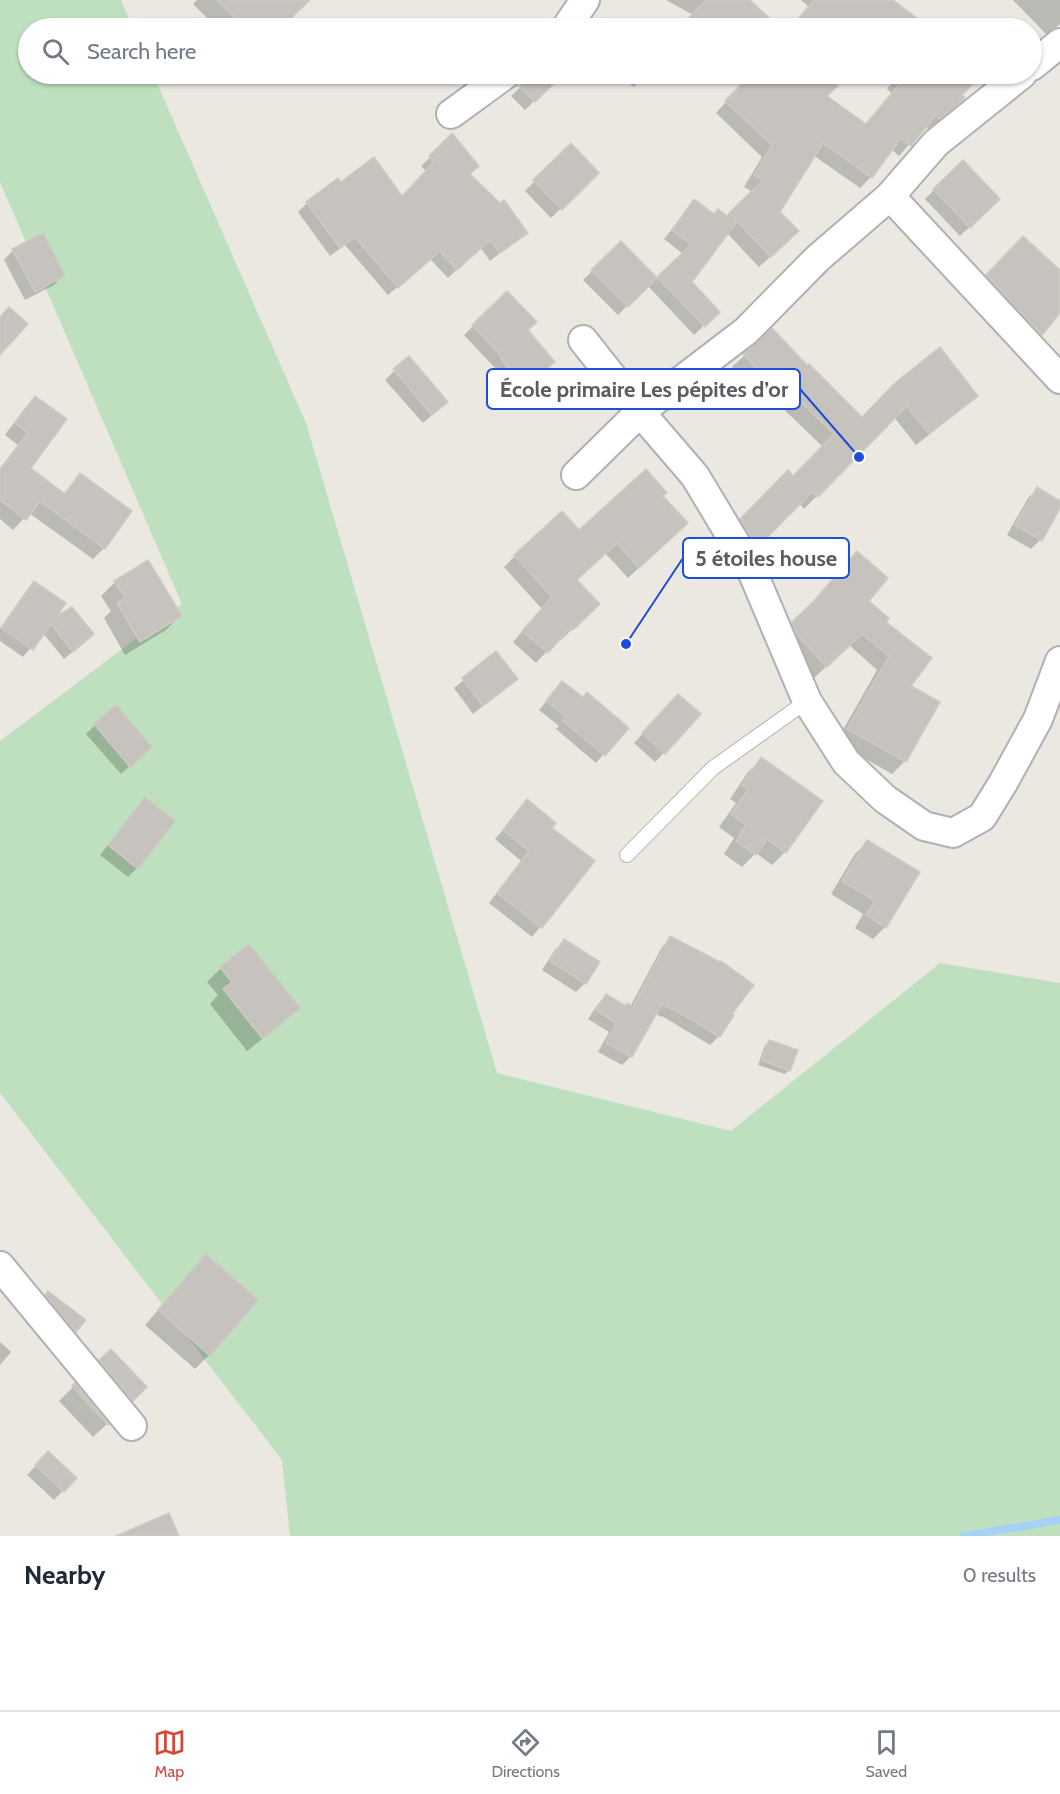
<!DOCTYPE html>
<html lang="en">
<head>
<meta charset="utf-8">
<style>
  :root { --surface:#fff; --page:#f6f6f7; --text:#1f2937; --muted:#747a83; --line:#e0e1e3; --accent:#d6473b }
  body { margin:0; font-family:Cabin,sans-serif; background:var(--page); color:var(--text) }
  .list { margin:0; padding:0; list-style:none }
  h2 { display:flex; justify-content:space-between; align-items:center; height:78px; margin:0; padding:0 24px; font-size:26px }
  h2 small { font-size:20px; font-weight:400; color:var(--muted) }
  .icon { flex:none; width:33px; height:33px; fill:none; stroke:currentColor; stroke-width:2; stroke-linecap:round; stroke-linejoin:round }
  .map { position:relative; flex:none; width:1060px; height:1536px; overflow:hidden }
  .search { position:absolute; background:var(--surface); box-shadow:0 2px 4px #0004; left:18px; right:18px; top:18px; height:66px; display:flex; align-items:center; gap:15px; box-sizing:border-box; padding:0 21px; border-radius:33px; color:var(--muted); font-size:22px }
  .sheet { height:174px; background:var(--surface) }
  nav { display:flex; justify-content:space-around; align-items:center; box-sizing:border-box; height:84px; border-top:2px solid var(--line); background:var(--surface); font-size:16px; color:var(--muted) }
  nav a { display:grid; justify-items:center; gap:3px }
  nav .on { color:var(--accent) }
  .map>svg:first-child { display:block }
  .green { fill:#bfe0bf }
  .shadow { fill:#0003 }
  .lines { fill:none; stroke-linecap:round; stroke-linejoin:round }
  .stream { stroke:#a6d3f5; stroke-width:8 }
  .building { fill:#c6c3be; stroke:#cecac0; stroke-width:1.5 }
  .service-casing { stroke:#aeb1b5; stroke-width:16 }
  .minor-casing { stroke:#aeb1b5; stroke-width:32 }
  .service { stroke:#fff; stroke-width:14 }
  .minor { stroke:#fff; stroke-width:28 }
  .leader { fill:none; stroke:#1d4ed8; stroke-width:2 }
  .callout-dot { fill:#1d4ed8; stroke:#fff; stroke-width:2 }
  .callout { fill:#fff; stroke:#1d4ed8; stroke-width:2 }
  .callout-label { font-size:22px; text-anchor:middle; font-weight:bold; fill:#595c60 }
</style>
</head>
<body>
<div class="map">
<svg width="1060" height="1536" viewBox="0 0 1060 1536">
  <rect width="100%" height="100%" fill="#eae8e1"/>
  <!-- green -->
  <path class="green" d="M 0,0 L 121,0 L 133,28 L 28,28 L 28,74 L 153,74 L 306,423 L 497,1073 L 731,1131 L 940,963 L 1060,983 L 1060,1536 L 290,1536 L 282,1460 L 0,1093 L 0,741 L 182,604 L 0,182 Z"/>
  <!-- shadow -->
  <g class="shadow">
    <path d="M 197,0 L 297,0 L 302,6 L 279,28 L 217,28 L 193,4 Z"/>
    <path d="M 666,0 L 750,0 L 749,2 L 777,28 L 681,28 L 693,15 Z"/>
    <path d="M 801,0 L 891,0 L 928,28 L 790,28 L 809,7 Z"/>
    <path d="M 1013,0 L 1060,0 L 1060,24 L 1047,35 Z"/>
    <path d="M 628,22 L 638,28 L 622,28 Z"/>
    <path d="M 535,74 L 562,74 L 525,110 L 511,96 Z"/>
    <path d="M 612,74 L 646,74 L 634,87 Z"/>
    <path d="M 742,74 L 824,74 L 836,86 L 825,96 L 865,125 L 891,93 L 887,89 L 892,83 L 880,74 L 981,74 L 960,95 L 963,98 L 953,109 L 928,129 L 925,126 L 899,156 L 891,149 L 871,177 L 860,188 L 813,155 L 779,212 L 786,242 L 759,267 L 727,233 L 690,282 L 718,312 L 694,335 L 647,285 L 618,315 L 583,280 L 621,243 L 656,280 L 683,254 L 664,239 L 695,201 L 713,215 L 726,217 L 753,192 L 744,187 L 762,157 L 716,113 L 747,79 Z"/>
    <path d="M 452,136 L 468,174 L 526,232 L 490,261 L 480,247 L 448,278 L 430,259 L 388,295 L 345,245 L 330,256 L 298,212 L 307,203 L 340,184 L 402,198 L 426,171 L 421,166 Z"/>
    <path d="M 571,145 L 597,173 L 551,218 L 525,191 Z"/>
    <path d="M 963,162 L 998,199 L 960,236 L 925,199 Z"/>
    <path d="M 1014,247 L 1060,271 L 1060,311 L 1032,343 L 978,285 Z"/>
    <path d="M 13,250 L 63,275 L 54,285 L 25,300 L 4,260 Z"/>
    <path d="M 507,293 L 544,371 L 515,395 L 493,369 L 495,368 L 464,335 Z"/>
    <path d="M 772,330 L 807,368 L 862,418 L 882,397 L 976,396 L 963,408 L 916,445 L 894,417 L 804,509 L 799,503 L 745,558 L 728,532 L 788,473 L 793,478 L 823,447 L 769,395 L 763,401 L 732,367 Z"/>
    <path d="M 408,358 L 437,411 L 423,423 L 385,380 Z"/>
    <path d="M 35,398 L 29,468 L 63,494 L 81,475 L 104,548 L 93,559 L 29,513 L 13,530 L 0,519 L 0,468 L 18,445 L 5,435 L 24,409 Z"/>
    <path d="M 1037,489 L 1060,503 L 1060,505 L 1040,540 L 1031,549 L 1007,535 L 1028,498 Z"/>
    <path d="M 661,496 L 675,534 L 628,578 L 605,553 L 576,580 L 587,615 L 561,640 L 559,638 L 536,663 L 513,642 L 542,609 L 504,567 L 515,556 L 562,513 L 579,532 Z"/>
    <path d="M 115,582 L 180,616 L 166,630 L 125,655 L 104,618 L 111,611 L 101,596 Z"/>
    <path d="M 35,583 L 52,621 L 84,642 L 64,659 L 43,633 L 23,657 L 0,641 L 0,629 L 26,591 Z"/>
    <path d="M 867,601 L 884,622 L 909,686 L 905,761 L 892,774 L 836,742 L 877,670 L 849,645 L 813,679 L 785,648 L 780,636 L 805,611 Z"/>
    <path d="M 496,653 L 516,679 L 473,714 L 454,688 Z"/>
    <path d="M 555,691 L 626,728 L 596,763 L 556,729 L 559,726 L 539,710 Z"/>
    <path d="M 669,705 L 664,753 L 655,762 L 634,743 Z"/>
    <path d="M 95,725 L 141,756 L 121,774 L 86,734 Z"/>
    <path d="M 762,759 L 785,852 L 772,865 L 756,853 L 742,867 L 724,854 L 734,838 L 719,827 L 736,803 L 730,799 L 748,772 Z"/>
    <path d="M 145,799 L 137,868 L 128,877 L 100,855 Z"/>
    <path d="M 527,801 L 550,828 L 593,861 L 532,937 L 489,903 L 521,861 L 495,839 Z"/>
    <path d="M 867,842 L 885,927 L 873,939 L 855,928 L 863,914 L 831,894 L 855,854 Z"/>
    <path d="M 670,938 L 719,1036 L 710,1045 L 662,1016 L 661,1017 L 655,1013 L 631,1056 L 622,1065 L 598,1052 L 609,1032 L 588,1019 L 598,1004 L 607,995 L 625,1007 L 630,1007 L 662,947 Z"/>
    <path d="M 565,941 L 598,963 L 585,983 L 576,992 L 542,970 L 555,950 Z"/>
    <path d="M 221,968 L 298,1008 L 284,1022 L 247,1051 L 210,1004 L 218,995 L 207,982 Z"/>
    <path d="M 770,1041 L 789,1070 L 785,1074 L 758,1065 L 765,1045 Z"/>
    <path d="M 206,1256 L 209,1355 L 195,1369 L 145,1325 Z"/>
    <path d="M 48,1293 L 84,1320 L 66,1340 L 39,1302 Z"/>
    <path d="M 0,1342 L 11,1352 L 0,1365 Z"/>
    <path d="M 111,1351 L 145,1387 L 118,1414 L 86,1375 Z"/>
    <path d="M 75,1385 L 107,1424 L 93,1437 L 59,1401 Z"/>
    <path d="M 48,1453 L 75,1478 L 54,1500 L 27,1475 Z"/>
  </g>
  <g class="lines">
    <!-- stream -->
    <path class="stream" d="M 964,1536 L 1060,1520"/>
  </g>
  <!-- building -->
  <g class="building">
    <path d="M 217,0 L 310,0 L 281,28 L 245,28 Z"/>
    <path d="M 706,0 L 750,0 L 780,28 L 679,28 Z"/>
    <path d="M 814,0 L 893,0 L 930,28 L 790,28 Z"/>
    <path d="M 532,74 L 564,74 L 535,102 L 519,86 Z"/>
    <path d="M 751,74 L 826,74 L 838,86 L 827,96 L 866,124 L 908,74 L 983,74 L 962,95 L 965,98 L 940,119 L 936,115 L 911,146 L 901,138 L 872,178 L 823,143 L 780,212 L 799,231 L 771,257 L 729,213 L 763,180 L 754,175 L 772,145 L 725,101 Z"/>
    <path d="M 452,133 L 479,166 L 470,174 L 500,203 L 504,200 L 528,233 L 500,253 L 490,240 L 457,270 L 440,251 L 398,288 L 355,237 L 340,248 L 306,202 L 338,178 L 341,182 L 374,157 L 402,196 L 434,162 L 429,156 Z"/>
    <path d="M 571,143 L 599,173 L 562,210 L 533,180 Z"/>
    <path d="M 963,160 L 1000,199 L 970,228 L 933,189 Z"/>
    <path d="M 694,199 L 714,214 L 718,209 L 736,223 L 692,282 L 720,312 L 705,327 L 657,277 L 691,245 L 672,230 Z"/>
    <path d="M 43,233 L 65,276 L 35,292 L 12,249 Z"/>
    <path d="M 1023,236 L 1060,270 L 1060,313 L 1042,335 L 986,275 Z"/>
    <path d="M 621,241 L 657,278 L 628,307 L 591,270 Z"/>
    <path d="M 507,291 L 537,322 L 528,330 L 555,362 L 525,387 L 501,359 L 503,358 L 472,325 Z"/>
    <path d="M 9,307 L 28,324 L 0,355 L 0,317 Z"/>
    <path d="M 772,328 L 807,365 L 809,364 L 862,417 L 895,383 L 940,347 L 978,396 L 929,434 L 907,406 L 818,497 L 812,492 L 758,547 L 740,519 L 788,470 L 793,476 L 834,434 L 782,384 L 776,389 L 743,354 Z"/>
    <path d="M 409,356 L 448,402 L 432,415 L 393,369 Z"/>
    <path d="M 35,396 L 67,419 L 31,468 L 65,494 L 80,473 L 132,511 L 105,549 L 40,501 L 26,520 L 0,500 L 0,469 L 28,433 L 15,423 Z"/>
    <path d="M 646,469 L 667,493 L 663,496 L 688,523 L 639,568 L 617,543 L 577,580 L 600,604 L 573,630 L 571,627 L 548,653 L 522,631 L 552,597 L 514,555 L 562,511 L 579,530 Z"/>
    <path d="M 1037,487 L 1060,501 L 1060,508 L 1042,541 L 1015,525 Z"/>
    <path d="M 857,551 L 888,578 L 869,601 L 889,618 L 886,622 L 932,658 L 911,686 L 940,702 L 906,762 L 847,729 L 889,656 L 862,634 L 827,667 L 797,635 L 792,622 L 814,601 Z"/>
    <path d="M 148,560 L 182,616 L 140,642 L 117,603 L 125,598 L 114,581 Z"/>
    <path d="M 34,581 L 66,603 L 57,616 L 72,607 L 94,634 L 73,652 L 51,624 L 33,650 L 1,628 Z"/>
    <path d="M 496,651 L 518,679 L 483,706 L 462,678 Z"/>
    <path d="M 562,681 L 583,697 L 587,692 L 629,728 L 605,756 L 563,721 L 566,717 L 546,701 Z"/>
    <path d="M 678,694 L 701,714 L 665,754 L 642,733 Z"/>
    <path d="M 116,705 L 152,747 L 130,767 L 94,724 Z"/>
    <path d="M 761,757 L 823,801 L 786,853 L 767,839 L 756,855 L 736,841 L 746,825 L 731,814 L 748,789 L 742,785 Z"/>
    <path d="M 145,797 L 175,821 L 138,869 L 108,845 Z"/>
    <path d="M 527,799 L 556,823 L 552,828 L 595,861 L 542,928 L 497,893 L 529,851 L 503,830 Z"/>
    <path d="M 867,840 L 920,872 L 886,928 L 866,915 L 875,901 L 842,881 Z"/>
    <path d="M 670,936 L 720,962 L 721,961 L 754,985 L 732,1014 L 734,1015 L 720,1037 L 672,1008 L 671,1009 L 662,1004 L 632,1057 L 606,1043 L 616,1023 L 596,1010 L 606,994 L 626,1006 L 627,1003 L 633,1007 Z"/>
    <path d="M 564,939 L 600,962 L 586,984 L 550,961 Z"/>
    <path d="M 249,944 L 300,1008 L 262,1038 L 223,989 L 232,982 L 220,967 Z"/>
    <path d="M 769,1040 L 798,1050 L 790,1071 L 762,1060 Z"/>
    <path d="M 206,1254 L 258,1300 L 210,1356 L 158,1310 Z"/>
    <path d="M 48,1291 L 86,1320 L 76,1332 L 45,1295 Z"/>
    <path d="M 111,1349 L 147,1387 L 133,1401 L 99,1360 Z"/>
    <path d="M 75,1383 L 109,1424 L 108,1425 L 72,1386 Z"/>
    <path d="M 48,1451 L 77,1478 L 64,1492 L 35,1465 Z"/>
    <path d="M 169,1513 L 179,1536 L 116,1536 Z"/>
  </g>
  <g class="lines">
    <!-- service casing -->
    <g class="service-casing">
      <path id="service" d="M 627,855 L 713,768 L 807,701"/>
    </g>
    <!-- minor casing -->
    <g class="minor-casing">
      <g id="minor">
        <path d="M 566,28 L 585,0"/>
        <path d="M 1032,66 L 1060,43"/>
        <path d="M 451,114 L 506,74"/>
        <path d="M 890,196 L 1060,379"/>
        <path d="M 583,340 L 640,412 L 695,476 L 752,571 L 807,701 L 846,762 L 885,799 L 924,826 L 953,833 L 982,817 L 1003,783 L 1038,719 L 1060,661"/>
        <path d="M 576,475 L 640,412 L 746,331 L 818,258 L 890,196 L 936,143 L 1022,74"/>
        <path d="M 0,1266 L 132,1426"/>
      </g>
    </g>
    <!-- service -->
    <use href="#service" class="service"/>
    <!-- minor -->
    <use href="#minor" class="minor"/>
  </g>
  <!-- callouts -->
  <path class="leader" d="M859 457L800 389M626 644L683 558"/>
  <g class="callout-dot">
    <circle cx="859" cy="457" r="6"/>
    <circle cx="626" cy="644" r="6"/>
  </g>
  <g class="callout">
    <rect x="487" y="369" width="313" height="40" rx="6"/>
    <rect x="683" y="538" width="166" height="40" rx="6"/>
  </g>
  <g class="callout-label">
    <text x="644" y="397">École primaire Les pépites d’or</text>
    <text x="766" y="566">5 étoiles house</text>
  </g>
</svg>
<div class="search"><svg class="icon" aria-label="search" viewBox="0 0 24 24"><circle cx="10" cy="10" r="6"/><path d="M15 15l6 6"/></svg>Search here</div>
</div>
<section class="sheet">
<h2>Nearby<small>0 results</small></h2>
<ul class="list">
</ul>
</section>
<nav>
<a class="on"><svg class="icon" aria-label="map" viewBox="0 0 24 24"><path d="M3 6l6-2 6 2 6-2v14l-6 2-6-2-6 2zM9 4v14M15 6v14"/></svg>Map</a>
<a><svg class="icon" aria-label="directions" viewBox="0 0 24 24"><path d="M12 3l9 9-9 9-9-9zM9 14v-3h6M13 9l2 2-2 2"/></svg>Directions</a>
<a><svg class="icon" aria-label="saved" viewBox="0 0 24 24"><path d="M7 4h10v16l-5-4-5 4z"/></svg>Saved</a>
</nav>
</body>
</html>
